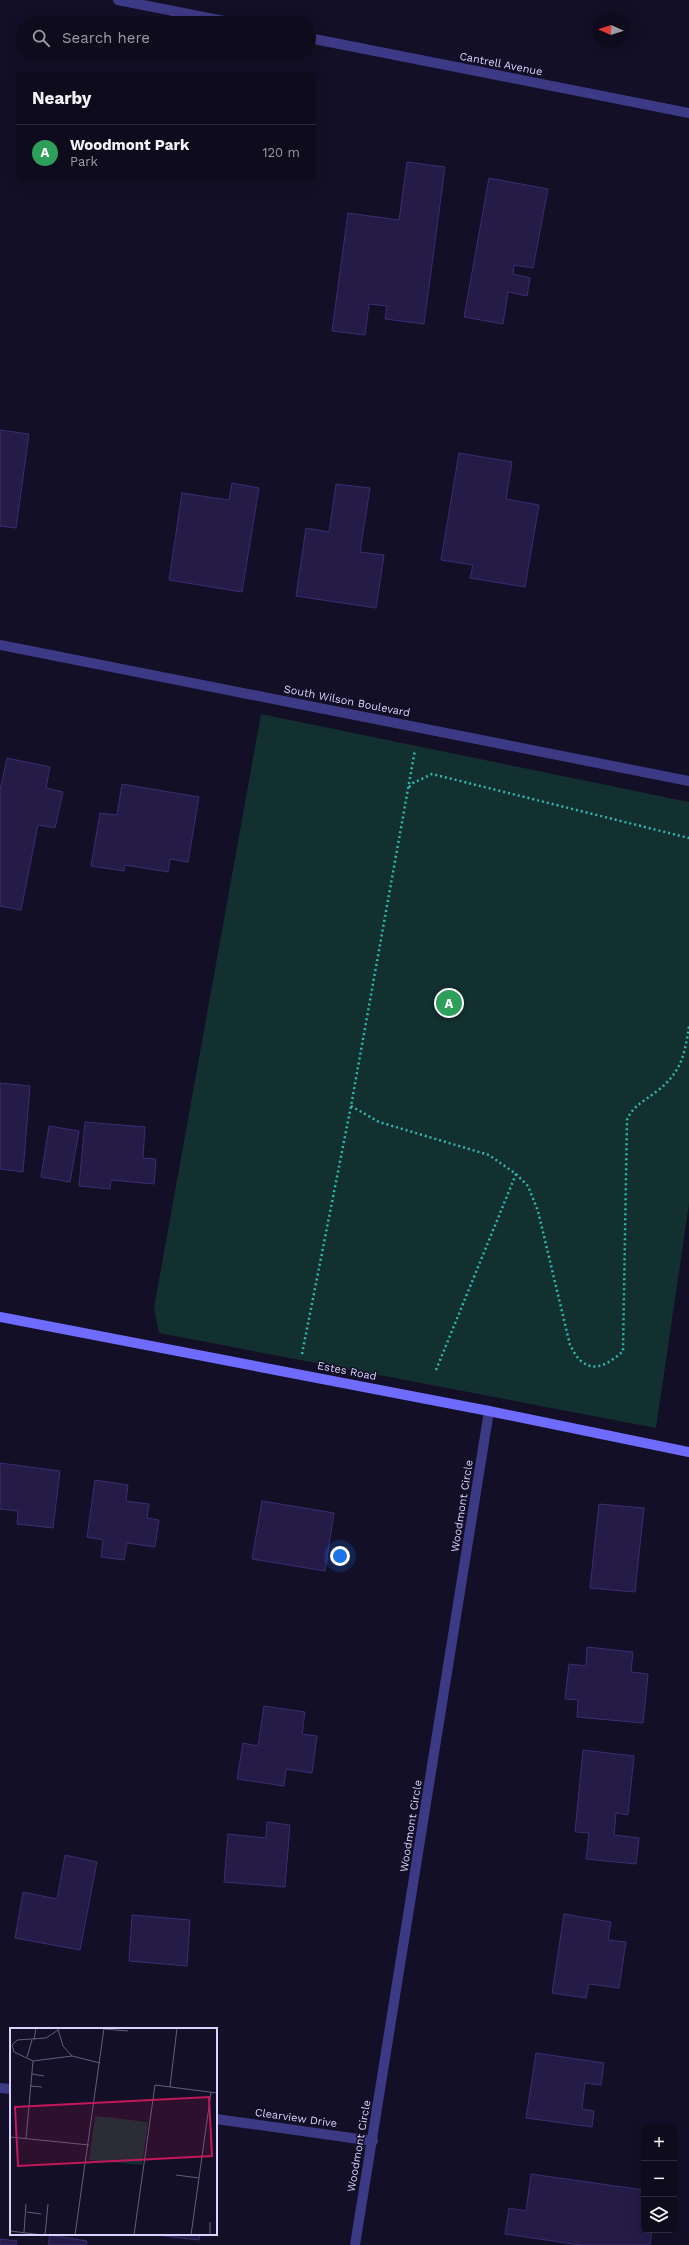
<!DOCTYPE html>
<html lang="en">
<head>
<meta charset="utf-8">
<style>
  :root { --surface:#0e0b1c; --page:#1c1929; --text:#f1f3f6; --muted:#9b9ba3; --line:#2e2b3b; --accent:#00e5ff }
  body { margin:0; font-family:"Work Sans",sans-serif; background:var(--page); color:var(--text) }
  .controls { position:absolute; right:12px; bottom:12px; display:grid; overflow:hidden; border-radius:6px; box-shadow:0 4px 16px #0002 }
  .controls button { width:36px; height:36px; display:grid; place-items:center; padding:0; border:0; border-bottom:1px solid var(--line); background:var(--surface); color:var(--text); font:20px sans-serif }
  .compass { position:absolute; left:593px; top:12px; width:36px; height:36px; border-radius:50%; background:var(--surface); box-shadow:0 4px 16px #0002; rotate:273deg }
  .you { position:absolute; left:340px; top:1556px; width:14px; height:14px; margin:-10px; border:3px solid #fff; border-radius:50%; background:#1a73e8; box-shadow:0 0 0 6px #1a73e833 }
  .badge { display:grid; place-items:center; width:26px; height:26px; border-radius:50%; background:var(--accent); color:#fff; font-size:13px; font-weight:700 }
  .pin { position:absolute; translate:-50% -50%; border:2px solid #fff; box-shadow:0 1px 4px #0006 }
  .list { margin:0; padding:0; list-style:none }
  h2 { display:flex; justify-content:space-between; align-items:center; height:52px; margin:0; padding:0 16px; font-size:17px }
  h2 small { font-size:13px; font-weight:400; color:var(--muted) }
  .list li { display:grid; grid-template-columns:26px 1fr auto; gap:12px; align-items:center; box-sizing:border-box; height:56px; padding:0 16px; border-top:1px solid var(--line) }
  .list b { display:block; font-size:15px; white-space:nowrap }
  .list p { margin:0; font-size:13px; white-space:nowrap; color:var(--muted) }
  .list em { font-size:13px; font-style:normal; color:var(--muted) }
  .icon { flex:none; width:22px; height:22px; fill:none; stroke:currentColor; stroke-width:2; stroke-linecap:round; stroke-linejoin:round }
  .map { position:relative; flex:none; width:689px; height:2245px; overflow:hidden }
  .search { position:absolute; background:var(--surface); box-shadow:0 4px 16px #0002; left:16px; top:16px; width:300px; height:44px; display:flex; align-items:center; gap:10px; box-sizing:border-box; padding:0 14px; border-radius:22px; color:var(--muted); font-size:15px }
  .panel { position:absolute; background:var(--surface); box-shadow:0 4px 16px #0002; left:16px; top:72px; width:300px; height:108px; border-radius:6px }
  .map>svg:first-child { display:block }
  .green { fill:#12302f }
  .building { fill:#241b47; stroke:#3b2d73 }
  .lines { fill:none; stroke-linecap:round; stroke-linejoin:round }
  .path { stroke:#2fb8b0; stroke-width:2.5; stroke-dasharray:2 3; stroke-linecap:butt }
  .street { stroke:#3d3a85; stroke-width:10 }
  .secondary { stroke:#6f6bff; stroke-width:10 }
  .labels { text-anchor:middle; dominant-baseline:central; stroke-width:3; stroke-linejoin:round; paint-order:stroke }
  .street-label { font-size:11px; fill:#d9d4ff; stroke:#130f26 }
  .inset-road { fill:none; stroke:#625e7d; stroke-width:1 }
  .view { fill:#c2185b; fill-opacity:0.15; stroke:#c2185b; stroke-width:2 }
  .inset-edge { fill:none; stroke:#d9d4ff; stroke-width:2 }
</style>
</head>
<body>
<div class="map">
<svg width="689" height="2245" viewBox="0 0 689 2245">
  <rect width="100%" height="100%" fill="#130f26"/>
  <!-- green -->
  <path class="green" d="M 261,714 L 689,802 L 689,1204 L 656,1428 L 159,1333 L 154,1308 Z"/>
  <!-- building -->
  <g class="building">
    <path d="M 407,162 L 445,167 L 424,324 L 385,319 L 387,306 L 369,304 L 365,335 L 332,331 L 348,213 L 399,220 Z"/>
    <path d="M 489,178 L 548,189 L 533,268 L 514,265 L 513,274 L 530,278 L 527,296 L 508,292 L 503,324 L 464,317 Z"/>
    <path d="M 0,430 L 29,434 L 16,528 L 0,526 Z"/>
    <path d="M 459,453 L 512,462 L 506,499 L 539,505 L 525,587 L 470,578 L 473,565 L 441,560 Z"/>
    <path d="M 232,483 L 259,488 L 242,592 L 169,580 L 182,493 L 229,500 Z"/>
    <path d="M 336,484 L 370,488 L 360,552 L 384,555 L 376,608 L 296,596 L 306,528 L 329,532 Z"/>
    <path d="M 7,758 L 50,767 L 46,788 L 63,792 L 55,828 L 38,825 L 21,910 L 0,906 L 0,790 Z"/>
    <path d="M 122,784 L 199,797 L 188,862 L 170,859 L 168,872 L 125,865 L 124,871 L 91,866 L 100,813 L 117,815 Z"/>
    <path d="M 0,1083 L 30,1086 L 23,1172 L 0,1169 Z"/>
    <path d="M 85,1122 L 145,1127 L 143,1158 L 156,1159 L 154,1184 L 111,1180 L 110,1189 L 79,1186 Z"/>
    <path d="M 49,1126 L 79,1131 L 70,1182 L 41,1177 Z"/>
    <path d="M 0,1463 L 60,1471 L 53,1528 L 17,1524 L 18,1511 L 0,1509 Z"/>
    <path d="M 95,1480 L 128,1485 L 126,1501 L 149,1504 L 147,1518 L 159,1520 L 155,1547 L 127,1543 L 124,1560 L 101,1557 L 103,1540 L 87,1537 Z"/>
    <path d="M 262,1501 L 334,1513 L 325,1571 L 252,1559 Z"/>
    <path d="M 599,1504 L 644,1508 L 635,1592 L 590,1588 Z"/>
    <path d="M 587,1647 L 633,1652 L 631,1672 L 648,1674 L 643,1723 L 577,1717 L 578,1700 L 565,1699 L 569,1664 L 586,1666 Z"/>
    <path d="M 264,1706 L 305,1712 L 302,1734 L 317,1736 L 312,1773 L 286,1769 L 284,1786 L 237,1779 L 243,1743 L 258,1746 Z"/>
    <path d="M 583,1750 L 634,1756 L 628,1815 L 616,1813 L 614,1835 L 639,1838 L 636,1864 L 586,1859 L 589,1833 L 575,1832 Z"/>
    <path d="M 267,1822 L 290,1825 L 285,1887 L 224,1882 L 228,1834 L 266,1838 Z"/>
    <path d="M 65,1855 L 97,1862 L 80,1950 L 15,1938 L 23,1892 L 57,1899 Z"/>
    <path d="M 564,1914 L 611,1922 L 608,1940 L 626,1942 L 619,1988 L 589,1984 L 586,1998 L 552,1993 Z"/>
    <path d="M 132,1915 L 190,1920 L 187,1966 L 129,1961 Z"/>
    <path d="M 536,2053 L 604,2063 L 601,2085 L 585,2083 L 582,2109 L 594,2111 L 592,2127 L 526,2118 Z"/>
    <path d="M 531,2174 L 644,2190 L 644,2230 L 652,2230 L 650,2245 L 580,2245 L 505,2234 L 509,2208 L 526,2211 Z"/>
    <path d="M 147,2234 L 200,2234 L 199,2240 Z"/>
    <path d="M 50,2235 L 87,2241 L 86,2245 L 48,2245 Z"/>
    <path d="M 0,2239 L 17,2241 L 16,2245 L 0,2245 Z"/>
  </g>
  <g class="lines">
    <!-- path -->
    <g class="path">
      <path d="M 409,787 L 413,783 L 432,774 L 689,838"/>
      <path d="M 351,1106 L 379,1122 L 489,1155 L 516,1174 L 528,1186 L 538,1211 L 570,1345 C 573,1350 576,1357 581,1361 C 596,1374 612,1361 623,1351 L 627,1120 C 633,1105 645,1101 657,1091 C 681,1073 685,1054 689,1026"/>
      <path d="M 302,1354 L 351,1106 L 415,750"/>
      <path d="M 436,1370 L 516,1174"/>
    </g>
    <!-- street -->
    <g class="street">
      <path d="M 118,0 L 234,23"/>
      <path d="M 309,38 L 689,113"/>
      <path d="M 0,645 L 689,781"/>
      <path d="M 0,2088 L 11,2089"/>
      <path d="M 216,2119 L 373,2141"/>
      <path d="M 355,2245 L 489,1411"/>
    </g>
    <!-- secondary -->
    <path class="secondary" d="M 0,1317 L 489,1411 L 689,1452"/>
  </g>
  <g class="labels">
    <!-- street labels -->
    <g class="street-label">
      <text transform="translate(501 64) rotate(11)">Cantrell Avenue</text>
      <text transform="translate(347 701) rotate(11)">South Wilson Boulevard</text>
      <text transform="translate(347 1371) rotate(11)">Estes Road</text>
      <text transform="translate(462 1506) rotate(-81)">Woodmont Circle</text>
      <text transform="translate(411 1826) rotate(-81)">Woodmont Circle</text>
      <text transform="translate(296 2118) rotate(8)">Clearview Drive</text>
      <text transform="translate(359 2146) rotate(-80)">Woodmont Circle</text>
    </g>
  </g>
  <!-- overview -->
  <g transform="translate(10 2028)">
    <rect width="207" height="207" fill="#130f26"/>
    <path d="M 85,88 L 138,94 L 132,137 L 79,132 Z" fill="#12302f"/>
    <path class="inset-road" d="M 48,1 L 53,18 L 62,28 L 90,35M 94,1 L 118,3M 24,12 L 26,0M 17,29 L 22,12M 23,33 L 4,24 L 2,17 L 7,12 L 36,10 L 48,2M 23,33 L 62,28M 22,46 L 34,48M 20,58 L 32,59M 160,59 L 167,0M 0,109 L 79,117M 16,111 L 23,33M 166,147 L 189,150M 17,184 L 31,186M 0,203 L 33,207M 14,204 L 16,176M 35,207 L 38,176M 65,207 L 94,0M 124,207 L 145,57 L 207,65M 181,207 L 201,64M 200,207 L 200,194"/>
    <path class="view" d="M 199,69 L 202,128 L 8,138 L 5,79 Z"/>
    <rect width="207" height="207" class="inset-edge"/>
  </g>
</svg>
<div class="controls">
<button>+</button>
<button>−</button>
<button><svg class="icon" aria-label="layers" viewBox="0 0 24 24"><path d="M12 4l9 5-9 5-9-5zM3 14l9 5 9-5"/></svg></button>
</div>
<svg class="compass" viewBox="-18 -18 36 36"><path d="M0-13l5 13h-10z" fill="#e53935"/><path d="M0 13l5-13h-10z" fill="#9b9ba3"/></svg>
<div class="you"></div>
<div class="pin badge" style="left:449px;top:1003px;background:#2e9e5b">A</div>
<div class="search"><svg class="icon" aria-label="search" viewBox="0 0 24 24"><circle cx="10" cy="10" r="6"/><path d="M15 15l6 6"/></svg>Search here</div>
<section class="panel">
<h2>Nearby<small></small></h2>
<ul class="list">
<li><span class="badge" style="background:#2e9e5b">A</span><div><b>Woodmont Park</b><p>Park</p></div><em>120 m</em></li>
</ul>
</section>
</div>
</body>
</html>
